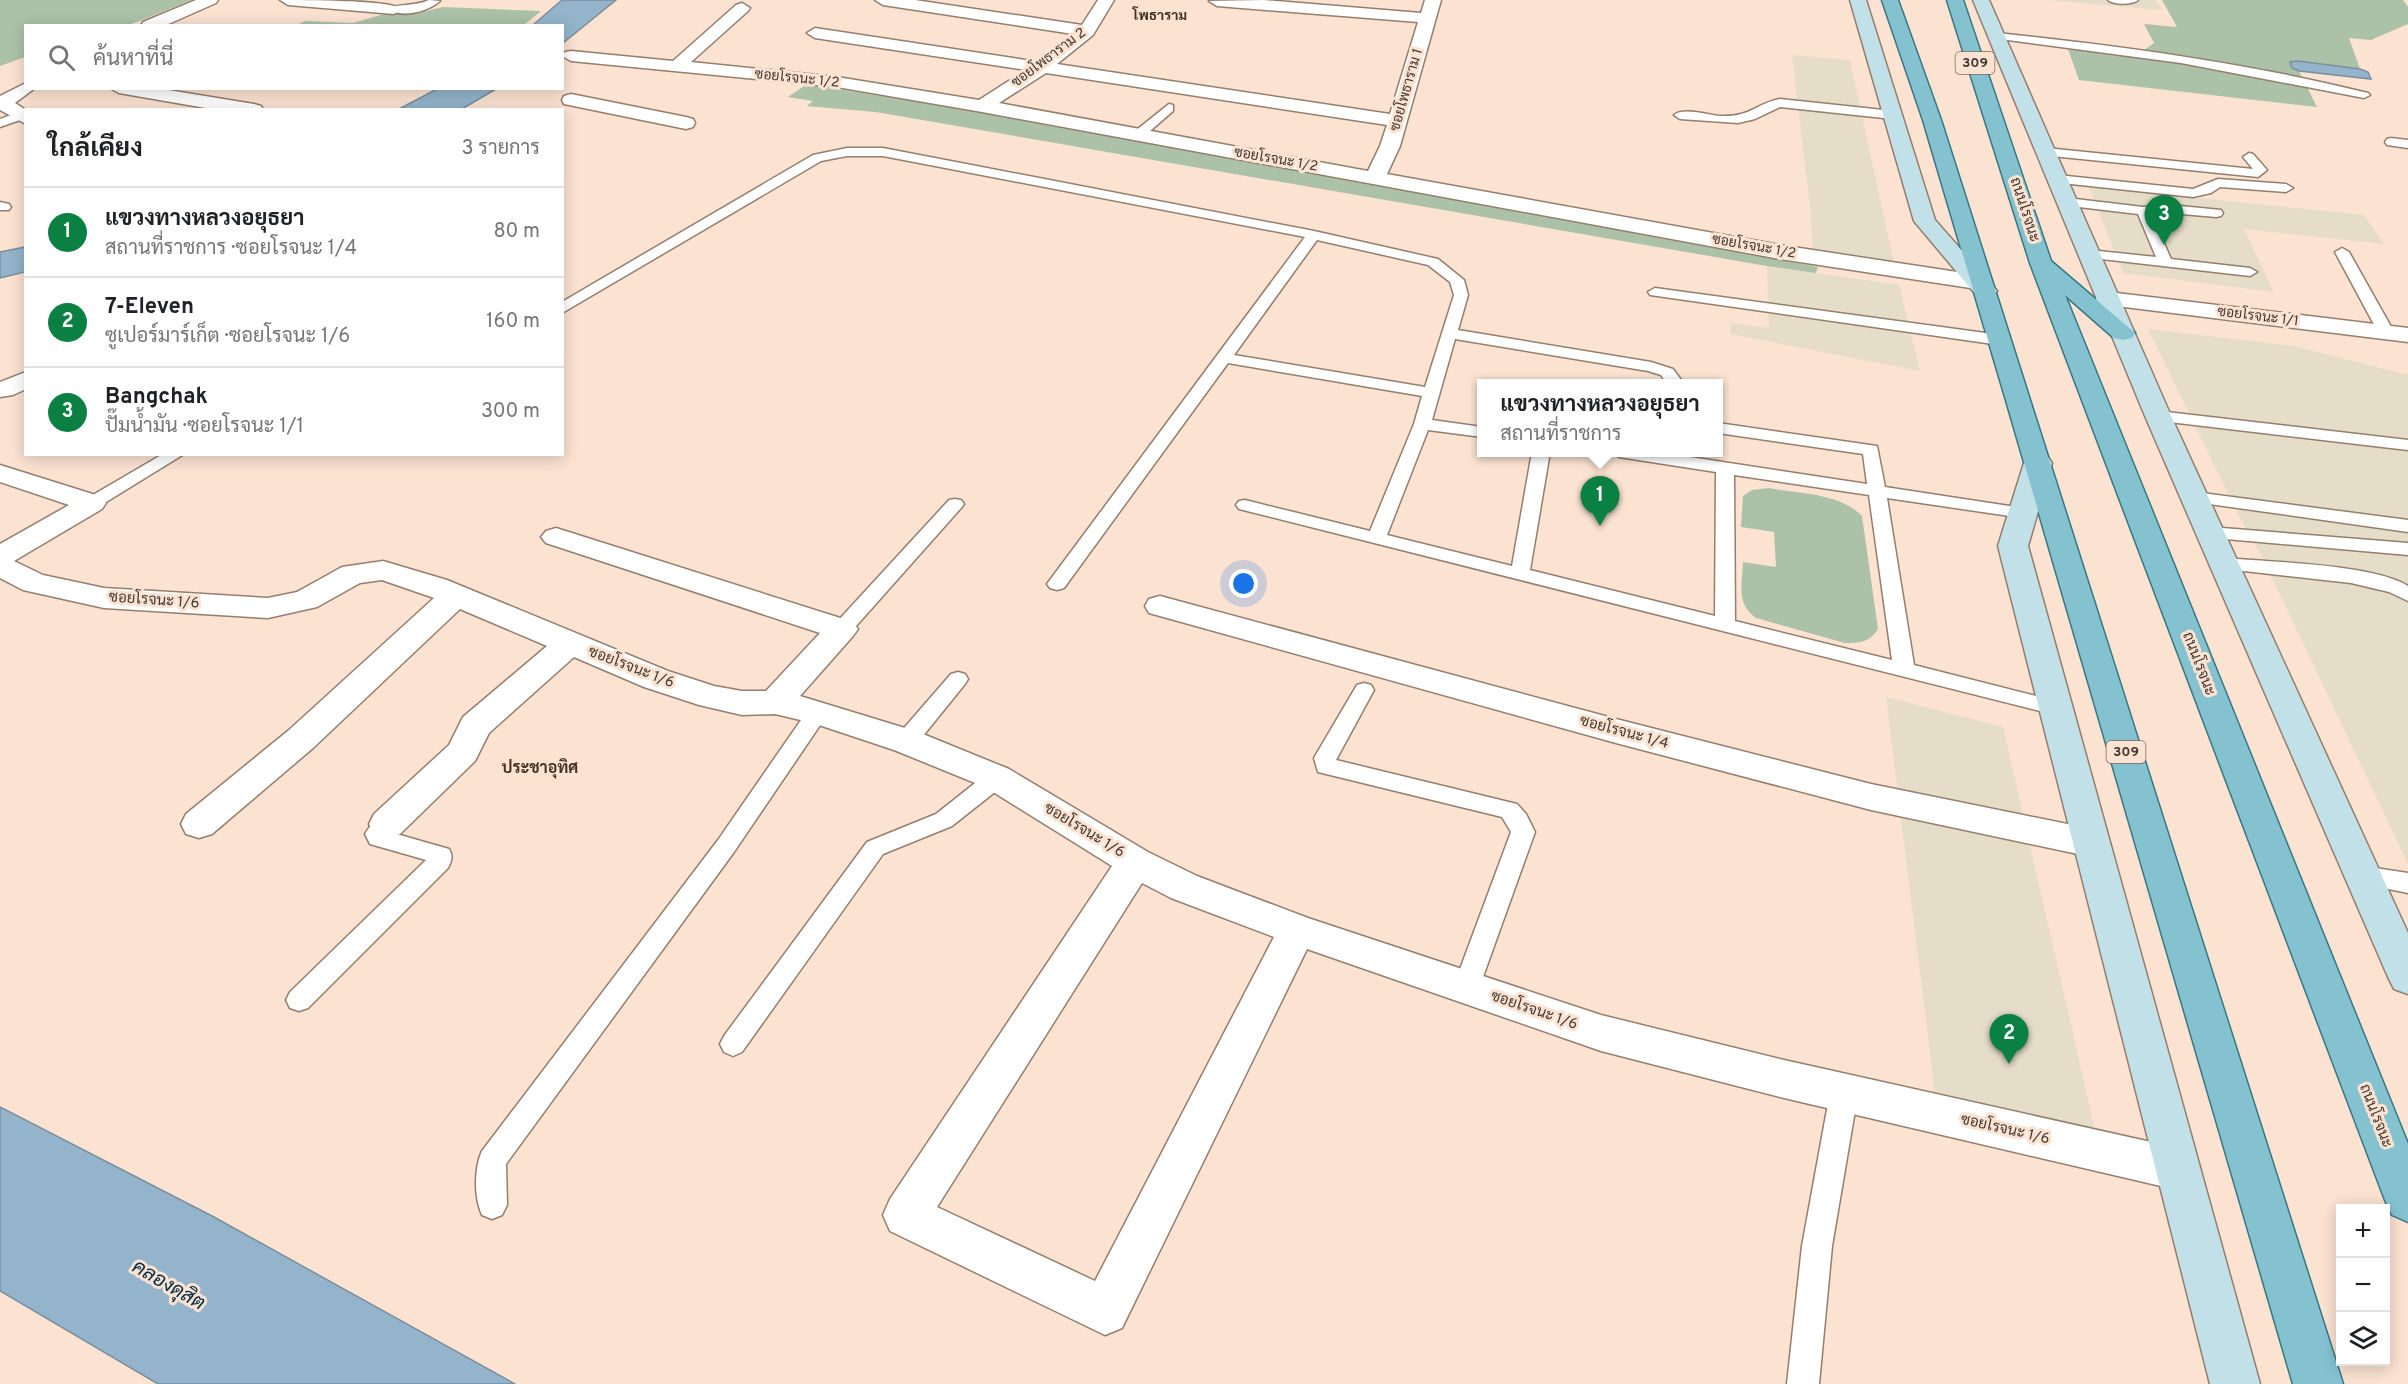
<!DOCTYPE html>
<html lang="th">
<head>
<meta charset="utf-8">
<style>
  :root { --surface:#fff; --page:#f2f2f2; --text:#202124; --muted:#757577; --line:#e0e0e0; --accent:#0b8043 }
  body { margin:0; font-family:Overpass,Sarabun,sans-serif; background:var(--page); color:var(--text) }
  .controls { position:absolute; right:18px; bottom:18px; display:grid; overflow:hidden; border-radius:0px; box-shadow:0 3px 15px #0003 }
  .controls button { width:54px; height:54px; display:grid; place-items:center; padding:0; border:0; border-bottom:2px solid var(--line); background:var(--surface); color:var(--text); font:30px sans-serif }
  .you { position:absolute; left:1244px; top:584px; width:21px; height:21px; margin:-15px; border:4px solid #fff; border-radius:50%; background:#1a73e8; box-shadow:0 0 0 9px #1a73e833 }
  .badge { display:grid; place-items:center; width:39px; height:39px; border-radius:50%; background:var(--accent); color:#fff; font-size:20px; font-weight:700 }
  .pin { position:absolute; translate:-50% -50px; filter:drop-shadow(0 2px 3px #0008) }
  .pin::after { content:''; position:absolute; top:32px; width:21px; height:18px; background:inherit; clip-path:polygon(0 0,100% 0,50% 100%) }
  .popup { position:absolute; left:1477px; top:379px; width:246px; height:78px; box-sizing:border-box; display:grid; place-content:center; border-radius:0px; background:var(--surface); filter:drop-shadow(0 2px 4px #0005); font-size:20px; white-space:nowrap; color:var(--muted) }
  .popup b { font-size:22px; color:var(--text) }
  .popup::after { content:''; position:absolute; left:50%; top:100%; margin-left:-12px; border:12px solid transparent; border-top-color:var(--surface) }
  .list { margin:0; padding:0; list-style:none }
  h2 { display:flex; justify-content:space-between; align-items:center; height:78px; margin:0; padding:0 24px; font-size:26px }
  h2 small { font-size:20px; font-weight:400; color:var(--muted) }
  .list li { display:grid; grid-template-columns:39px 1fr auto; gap:18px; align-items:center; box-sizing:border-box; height:90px; padding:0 24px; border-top:2px solid var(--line) }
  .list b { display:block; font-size:22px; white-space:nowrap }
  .list p { margin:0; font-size:20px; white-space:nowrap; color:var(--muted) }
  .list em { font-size:20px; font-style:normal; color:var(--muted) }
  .icon { flex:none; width:33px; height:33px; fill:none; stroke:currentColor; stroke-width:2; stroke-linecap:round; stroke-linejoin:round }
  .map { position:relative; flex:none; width:2408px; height:1384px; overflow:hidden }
  .search { position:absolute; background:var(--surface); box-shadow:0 3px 15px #0003; left:24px; top:24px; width:540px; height:66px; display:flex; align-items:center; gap:15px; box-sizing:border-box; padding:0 21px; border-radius:0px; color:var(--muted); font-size:22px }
  .panel { position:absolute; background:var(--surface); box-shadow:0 3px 15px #0003; left:24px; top:108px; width:540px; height:348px; border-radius:0px }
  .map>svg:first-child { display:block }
  .commercial { fill:#e5ddc8 }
  .green { fill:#abc2a8 }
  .water { fill:#93b4cb; stroke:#7b8f9d; stroke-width:1.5 }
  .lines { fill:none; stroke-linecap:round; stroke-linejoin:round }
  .service-casing { stroke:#947e6e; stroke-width:3 }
  .minor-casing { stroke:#947e6e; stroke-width:3 }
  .secondary-casing { stroke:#947e6e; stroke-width:3 }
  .primary-casing { stroke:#387784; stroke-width:3 }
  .service { fill:#fff; fill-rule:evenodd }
  .minor { fill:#fff; fill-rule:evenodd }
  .secondary { fill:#c2e0e7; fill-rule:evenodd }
  .primary { fill:#85c2d0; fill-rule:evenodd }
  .labels { text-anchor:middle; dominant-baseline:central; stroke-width:6; stroke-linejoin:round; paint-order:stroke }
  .far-neighbourhood-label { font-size:14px; font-weight:bold; fill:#453225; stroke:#fbe2d1 }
  .far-street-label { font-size:14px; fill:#423932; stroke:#fbe2d1 }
  .shield { fill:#fbe2d1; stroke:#7a6c62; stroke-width:1.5 }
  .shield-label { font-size:14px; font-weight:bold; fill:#423932 }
  .street-label { font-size:15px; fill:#423932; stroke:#fbe2d1 }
  .neighbourhood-label { font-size:16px; font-weight:bold; fill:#453225; stroke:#fbe2d1 }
  .near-water-label { font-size:20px; font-style:italic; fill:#012e45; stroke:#fbe2d1 }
</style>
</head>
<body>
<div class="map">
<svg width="2408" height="1384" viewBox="0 0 2408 1384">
  <rect width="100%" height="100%" fill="#fbe2d1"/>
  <!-- commercial -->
  <g class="commercial">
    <path d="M 2046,0 L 2156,0 L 2162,10 Z"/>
    <path d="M 1792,55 L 1850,60 L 1894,263 L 1813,251 L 1811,216 Z"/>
    <path d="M 2089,187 L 2364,215 L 2384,244 L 2244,229 L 2274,292 L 2123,273 Z"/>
    <path d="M 1767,266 L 1899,285 L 1920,371 L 1731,334 L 1731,323 L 1769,328 Z"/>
    <path d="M 2148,329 L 2294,346 L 2408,375 L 2408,864 L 2264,561 L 2239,516 Z"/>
    <path d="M 1886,697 L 2003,727 L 2095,1130 L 1935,1094 Z"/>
  </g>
  <!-- green -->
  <g class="green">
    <path d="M 0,0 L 192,0 L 129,25 L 26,26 L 25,57 L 0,66 Z"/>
    <path d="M 2162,0 L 2403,0 L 2408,7 L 2408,24 L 2371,40 L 2349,38 L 2360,69 L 2298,61 L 2292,68 L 2299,71 L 2317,107 L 2079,80 L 2068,49 L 2137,55 L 2154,43 L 2144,24 L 2177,27 Z"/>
    <path d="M 443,7 L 541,11 L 524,25 L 295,26 L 305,21 L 353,23 L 384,14 L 413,14 Z"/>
    <path d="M 807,84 L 980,112 L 1818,267 L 1816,273 L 1767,266 L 876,112 L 807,106 L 813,101 L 788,97 Z"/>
    <path d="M 1769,488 C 1799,494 1840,493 1862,516 L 1878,629 C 1870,642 1860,643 1845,643 L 1756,618 C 1736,603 1742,586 1743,562 L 1776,567 L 1774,532 L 1741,527 L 1743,496 L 1752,490 Z"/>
  </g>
  <!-- water -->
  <g class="water">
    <path d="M 562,0 L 616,0 L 563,43 L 562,26 L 533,25 Z"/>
    <path d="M 2298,61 L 2360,69 L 2368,72 L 2371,79 L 2299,71 L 2292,68 L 2290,62 Z"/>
    <path d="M 439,88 L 496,88 L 496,89 L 462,109 L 399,109 Z"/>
    <path d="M 25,247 L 25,272 L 0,278 L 0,252 Z"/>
    <path d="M 0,1107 L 214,1217 L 515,1384 L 158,1384 L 0,1291 Z"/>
  </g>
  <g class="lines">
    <!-- service casing -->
    <g class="service-casing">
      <g id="service">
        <path d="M 429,0 L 440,1 C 429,11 402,19 389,9 C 398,3 414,7 429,0 Z"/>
        <path d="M 2108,0 L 2138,0 C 2132,5 2114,5 2108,0 Z"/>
        <path d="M 1997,33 C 2121,46 2247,63 2368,93 L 2370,95 L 2364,98 L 2181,63 L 1993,38 L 1993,34 Z"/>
        <path d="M 1780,99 L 1893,111 L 1899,115 L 1893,119 L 1780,107 L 1755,119 L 1738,123 L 1680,119 L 1674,115 C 1683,107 1708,115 1721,116 C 1751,117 1755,104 1780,99 Z"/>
        <path d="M 1169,104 L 1173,105 L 1173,111 L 1142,138 L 1134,138 L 1134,132 Z"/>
        <path d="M 19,112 L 25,116 L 23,119 L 0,127 L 0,119 Z"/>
        <path d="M 2391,138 L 2408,140 L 2408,148 L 2387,145 L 2385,142 L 2387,139 Z"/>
        <path d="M 847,148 L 883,148 L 1314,231 L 1438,259 L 1464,280 L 1468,295 L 1458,330 L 1651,362 L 1673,369 L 1684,384 L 1667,384 L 1661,375 L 1648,371 L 1455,339 L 1432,420 L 1482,427 L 1482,437 L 1428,430 L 1387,535 L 1512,566 L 1532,452 L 1550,452 L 1530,570 L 1715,616 L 1716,472 L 1619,457 L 1611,452 L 1657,452 L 1867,484 L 1863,454 L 1718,433 L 1718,423 L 1877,446 L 1885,487 L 2029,509 L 2032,513 L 2029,517 L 2023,518 L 1887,498 L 1914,665 L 2056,701 L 2064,703 L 2067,708 L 2064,713 L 2056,715 L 1239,509 L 1236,505 L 1239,501 L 1245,500 L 1370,531 L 1414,424 L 1422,396 L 1228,363 L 1064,588 L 1057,590 L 1050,588 L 1047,584 L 1050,580 L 1305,237 L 883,156 L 847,156 L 821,161 L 562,313 L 562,302 L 813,155 ZM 1317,240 L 1428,265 L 1450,282 L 1454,295 L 1425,387 L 1234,355 ZM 1734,475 L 1869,495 L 1892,660 L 1735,621 Z"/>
        <path d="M 2046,148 L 2253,169 L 2243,157 L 2249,153 L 2253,154 L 2267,170 L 2258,177 L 2042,155 L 2040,152 Z"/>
        <path d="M 2057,175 L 2193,189 L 2218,179 L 2286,184 L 2293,188 L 2286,192 L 2220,187 L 2211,193 L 2193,197 L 2052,182 L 2051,179 Z"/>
        <path d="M 2067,198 L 2143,207 L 2170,205 L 2221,210 L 2223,213 L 2221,216 L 2216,217 L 2170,213 L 2151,214 L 2171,259 L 2250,268 L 2257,272 L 2250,276 L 2084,257 L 2082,254 L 2089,250 L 2156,257 L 2138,214 L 2062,205 L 2060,202 L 2062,199 Z"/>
        <path d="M 0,202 L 9,204 L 11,207 L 9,210 L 0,210 Z"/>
        <path d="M 2342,248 L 2349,252 L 2394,332 L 2391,335 L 2381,335 L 2378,332 L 2335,252 Z"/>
        <path d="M 1655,288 L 2000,335 L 2008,340 L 2000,345 L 1650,295 L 1648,292 Z"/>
        <path d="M 2158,411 L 2408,440 L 2408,450 L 2152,420 L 2150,416 Z"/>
        <path d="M 163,454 L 184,454 L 98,507 L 86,507 L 83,503 L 86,499 Z"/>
        <path d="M 2194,492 L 2408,520 L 2408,532 L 2188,501 L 2185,497 L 2188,493 Z"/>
        <path d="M 955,499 L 961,500 L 964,504 L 961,508 L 849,634 L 842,636 L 835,634 L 832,629 L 835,624 L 949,500 Z"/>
        <path d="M 2210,527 L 2408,543 L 2408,555 L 2203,537 L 2201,533 L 2203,529 Z"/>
        <path d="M 2224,558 C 2268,562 2373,564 2408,586 L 2408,601 L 2389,592 L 2351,583 L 2217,568 L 2215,564 L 2217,560 Z"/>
        <path d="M 958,672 L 965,674 L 968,679 L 965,684 L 914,747 L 906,749 L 898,747 L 895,741 L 898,735 L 951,674 Z"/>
        <path d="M 1364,683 L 1371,685 L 1374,690 L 1336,760 L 1517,804 L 1526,814 L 1535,832 L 1479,988 L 1475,996 L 1466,999 L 1457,996 L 1453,988 L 1511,832 L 1502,817 L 1318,772 L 1314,758 L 1357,685 Z"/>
        <path d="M 818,704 L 826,707 L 829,712 L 734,852 L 506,1164 L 507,1205 L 502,1215 L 492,1219 L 482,1215 C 474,1198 474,1168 482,1151 L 718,840 L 810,707 Z"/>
        <path d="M 997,770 L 1005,772 L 1008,778 L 1005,784 L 952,826 L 883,854 L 742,1052 L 733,1056 L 724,1052 L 720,1044 L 724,1036 L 867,842 L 936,814 L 989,772 Z"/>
        <path d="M 387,815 L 395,818 L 399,824 L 393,833 L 449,849 C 453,856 452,860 448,868 L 308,1008 L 299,1011 L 290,1008 L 286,1000 L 290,992 L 426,860 L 370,844 L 365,834 C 370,825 377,818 387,815 Z"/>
        <path d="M 2362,866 L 2408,873 L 2408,893 L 2354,882 L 2350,875 L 2354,868 Z"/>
        <path d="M 1844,1081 L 1854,1084 L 1858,1093 L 1832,1246 L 1819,1384 L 1787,1384 L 1802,1246 L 1830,1093 L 1834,1084 Z"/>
      </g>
    </g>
    <!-- minor casing -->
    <g class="minor-casing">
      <g id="minor">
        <path d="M 196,0 L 218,0 L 216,3 L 164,26 L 141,26 L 143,22 Z"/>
        <path d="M 280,0 C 300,0 392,0 402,9 L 394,14 L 288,5 Z"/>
        <path d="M 875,0 L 915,0 L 1082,25 L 1098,0 L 1114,0 L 1093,35 L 1057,64 L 1390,114 L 1418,22 L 1217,6 L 1209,1 L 1264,0 L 1421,13 L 1425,0 L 1441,0 L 1400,146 L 1387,174 L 1780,245 L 1977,275 L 1985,277 L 1988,282 L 1985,287 L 1977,289 L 1780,259 L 982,112 L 837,87 L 571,61 L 562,56 L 565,52 L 571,51 L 673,61 L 736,5 L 742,3 L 750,8 L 748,11 L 691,62 L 837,77 L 979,100 L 1026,70 L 815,38 L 807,33 L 815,28 L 1039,62 L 1073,34 L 883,5 ZM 1046,73 L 1387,125 L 1380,146 L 1368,171 L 999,103 Z"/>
        <path d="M 26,83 L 26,88 L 35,88 L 15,103 L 26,110 L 26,124 L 0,110 L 0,96 Z"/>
        <path d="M 110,88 L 156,88 L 254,104 L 261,106 L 263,110 L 217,110 L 119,93 Z"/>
        <path d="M 571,94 L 686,117 L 693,119 L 695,123 L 693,127 L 686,129 L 564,104 L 562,100 L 564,96 Z"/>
        <path d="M 2108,292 L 2408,328 L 2408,342 L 2100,304 L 2096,299 L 2100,294 Z"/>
        <path d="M 26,372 L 26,389 L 13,395 L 0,397 L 0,382 Z"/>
        <path d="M 0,465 L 102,497 L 106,503 L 102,509 L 14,561 L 43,575 L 104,588 L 268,598 L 297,592 L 342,567 L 383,561 L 447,580 L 668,671 L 714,686 L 742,691 L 766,691 L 820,633 L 546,543 L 541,537 L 546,531 L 556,528 L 853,622 L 858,629 L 853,636 L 800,696 L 918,732 L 1009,769 L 1148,852 L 1197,876 L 1308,918 L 1601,1015 L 1784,1060 L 2178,1148 L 2194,1154 L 2200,1169 L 2194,1184 L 2178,1190 L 1784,1098 L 1601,1051 L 1307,949 L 1122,1328 L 1105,1335 L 890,1231 L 883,1215 L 890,1199 L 1112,866 L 985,787 L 894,750 L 813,723 L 775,714 L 742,715 L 699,705 L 644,687 L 574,657 L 489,733 L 475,761 L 400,834 L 387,838 L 374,834 L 369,824 L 374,814 L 449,745 L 463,717 L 547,646 L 460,609 L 313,748 L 212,834 L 199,838 L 186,834 L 181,824 L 186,814 L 289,730 L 434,598 L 382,580 L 360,583 L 317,607 L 268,618 L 104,608 L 23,590 L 0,578 L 0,544 L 69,505 L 0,482 ZM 1142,883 L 1171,898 L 1274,937 L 1095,1281 L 937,1207 Z"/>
        <path d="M 1160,596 L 1616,719 L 1871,784 L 2092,829 L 2105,833 L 2110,843 L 2105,853 L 2092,857 L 1871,810 L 1616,743 L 1149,613 L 1145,606 L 1149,599 Z"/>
      </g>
    </g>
    <!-- secondary casing -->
    <g class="secondary-casing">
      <g id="secondary">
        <path d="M 1850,0 L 1866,0 L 1935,220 L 1993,286 L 1997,291 L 1993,296 L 1985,298 L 1977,296 L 1914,221 Z"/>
        <path d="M 1973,0 L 1989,0 L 2171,416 L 2408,933 L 2408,994 L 2394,989 L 2388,977 L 2145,416 Z"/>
        <path d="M 2038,455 L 2048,457 L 2052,463 L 2028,546 L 2260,1384 L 2210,1384 L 1998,546 L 2024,463 L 2028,457 Z"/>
      </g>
    </g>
    <!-- primary casing -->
    <g class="primary-casing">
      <g id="primary">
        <path d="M 1882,0 L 1898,0 L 1941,120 L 2343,1384 L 2293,1384 L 2005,397 L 1923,120 Z"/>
        <path d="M 1947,0 L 1963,0 L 2051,261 L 2135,333 L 2132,338 L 2123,340 L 2114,338 L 2065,295 L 2408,1144 L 2408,1222 L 2392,1215 L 2385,1200 L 2030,263 Z"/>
      </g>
    </g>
    <!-- service -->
    <use href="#service" class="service"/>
    <!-- minor -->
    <use href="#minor" class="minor"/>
    <!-- secondary -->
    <use href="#secondary" class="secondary"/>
    <!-- primary -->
    <use href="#primary" class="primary"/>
  </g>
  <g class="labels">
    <!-- far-neighbourhood labels -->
    <g class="far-neighbourhood-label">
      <text x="1160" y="16">โพธาราม</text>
    </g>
    <!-- far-street labels -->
    <g class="far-street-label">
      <text transform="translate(1049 58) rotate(-37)">ซอยโพธาราม 2</text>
      <text transform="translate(797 79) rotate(6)">ซอยโรจนะ 1/2</text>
      <text transform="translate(1407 90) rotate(-74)">ซอยโพธาราม 1</text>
      <text transform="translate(1276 160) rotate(10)">ซอยโรจนะ 1/2</text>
      <text transform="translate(1754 247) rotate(10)">ซอยโรจนะ 1/2</text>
      <text transform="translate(2258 317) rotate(7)">ซอยโรจนะ 1/1</text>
    </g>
    <!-- shield labels -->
    <g class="shield">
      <rect x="1955.5" y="52" width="39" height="22" rx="4.5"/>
      <rect x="2106.5" y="741" width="39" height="22" rx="4.5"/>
    </g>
    <g class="shield-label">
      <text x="1975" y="63">309</text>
      <text x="2126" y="752">309</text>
    </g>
    <!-- street labels -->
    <g class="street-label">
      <text transform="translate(2024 210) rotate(72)">ถนนโรจนะ</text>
      <text transform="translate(154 601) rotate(4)">ซอยโรจนะ 1/6</text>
      <text transform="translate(2198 664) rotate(69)">ถนนโรจนะ</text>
      <text transform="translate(631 668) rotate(21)">ซอยโรจนะ 1/6</text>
      <text transform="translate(1624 733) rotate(15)">ซอยโรจนะ 1/4</text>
      <text transform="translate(1084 831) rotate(31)">ซอยโรจนะ 1/6</text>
      <text transform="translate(1534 1011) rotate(19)">ซอยโรจนะ 1/6</text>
      <text transform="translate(2375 1116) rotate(69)">ถนนโรจนะ</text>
      <text transform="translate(2005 1130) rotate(13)">ซอยโรจนะ 1/6</text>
    </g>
    <!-- neighbourhood labels -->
    <g class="neighbourhood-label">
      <text x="540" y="769">ประชาอุทิศ</text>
    </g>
    <!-- near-water labels -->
    <g class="near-water-label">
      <text transform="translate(168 1286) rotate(30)">คลองดุสิต</text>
    </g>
  </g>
</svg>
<div class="controls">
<button>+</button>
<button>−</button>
<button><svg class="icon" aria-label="layers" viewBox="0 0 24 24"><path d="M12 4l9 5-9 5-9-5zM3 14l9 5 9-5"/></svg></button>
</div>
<div class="you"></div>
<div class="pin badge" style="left:1600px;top:526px">1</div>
<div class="popup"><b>แขวงทางหลวงอยุธยา</b>สถานที่ราชการ</div>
<div class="pin badge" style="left:2009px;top:1064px">2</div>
<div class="pin badge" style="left:2164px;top:245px">3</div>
<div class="search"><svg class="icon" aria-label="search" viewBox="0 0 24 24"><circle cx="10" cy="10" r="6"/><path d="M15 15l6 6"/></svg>ค้นหาที่นี่</div>
<section class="panel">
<h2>ใกล้เคียง<small>3 รายการ</small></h2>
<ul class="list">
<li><span class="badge">1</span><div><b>แขวงทางหลวงอยุธยา</b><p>สถานที่ราชการ · ซอยโรจนะ 1/4</p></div><em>80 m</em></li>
<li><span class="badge">2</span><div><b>7-Eleven</b><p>ซูเปอร์มาร์เก็ต · ซอยโรจนะ 1/6</p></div><em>160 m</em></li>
<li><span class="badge">3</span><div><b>Bangchak</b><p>ปั๊มน้ำมัน · ซอยโรจนะ 1/1</p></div><em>300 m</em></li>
</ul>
</section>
</div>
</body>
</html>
